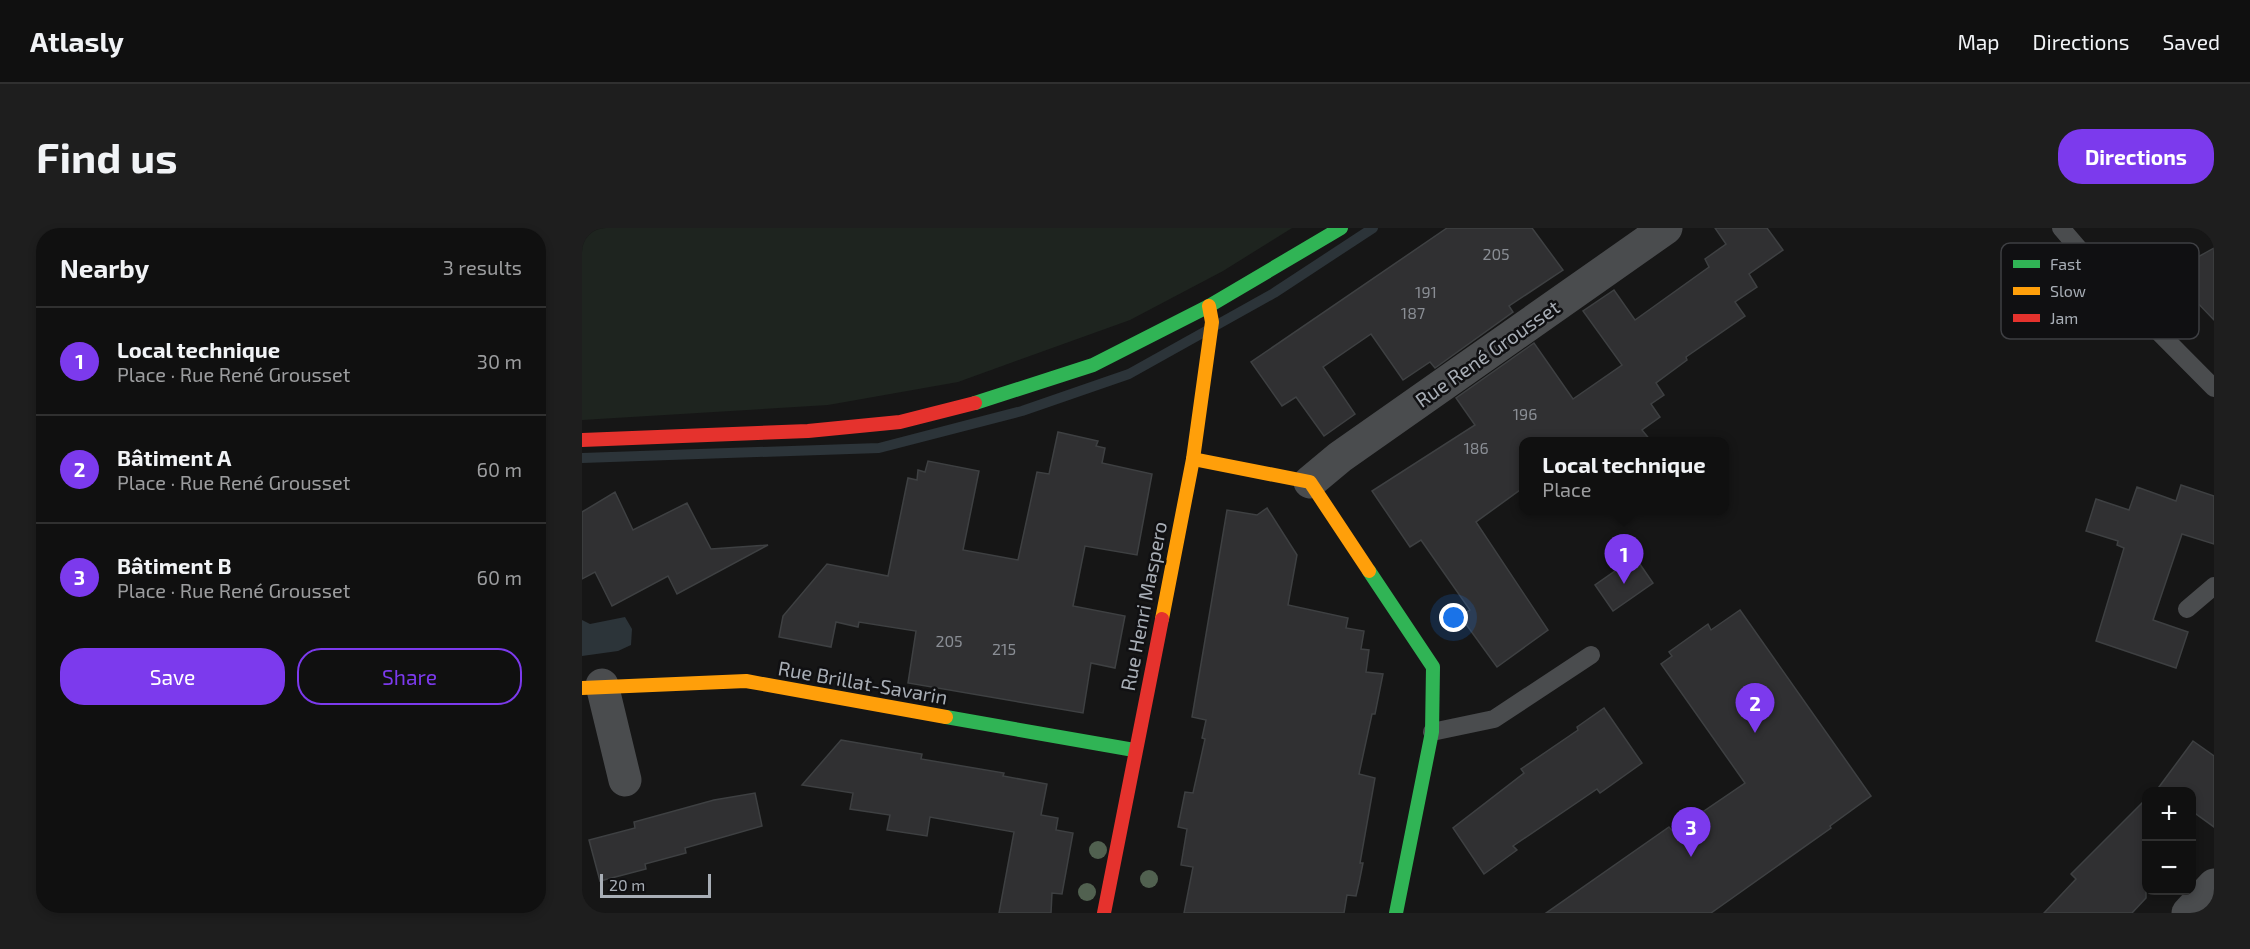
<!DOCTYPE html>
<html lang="en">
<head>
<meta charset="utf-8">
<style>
  :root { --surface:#101010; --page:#1e1e1e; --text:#f1f3f6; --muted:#9c9d9f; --line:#303030; --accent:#7c3aed }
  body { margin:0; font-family:"Exo 2",sans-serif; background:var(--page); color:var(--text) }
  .controls { position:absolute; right:18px; bottom:18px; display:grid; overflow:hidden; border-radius:12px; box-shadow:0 3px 9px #0003 }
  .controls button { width:54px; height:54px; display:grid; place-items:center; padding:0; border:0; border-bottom:2px solid var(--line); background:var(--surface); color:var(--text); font:30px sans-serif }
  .scale { position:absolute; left:18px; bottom:15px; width:111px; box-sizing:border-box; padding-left:6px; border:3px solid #a8aeb6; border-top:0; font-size:16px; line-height:21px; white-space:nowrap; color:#a8aeb6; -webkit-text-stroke:4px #101012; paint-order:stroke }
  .you { position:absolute; left:872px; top:390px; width:21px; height:21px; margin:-15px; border:4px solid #fff; border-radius:50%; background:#1a73e8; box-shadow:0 0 0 9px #1a73e833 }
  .badge { display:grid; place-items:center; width:39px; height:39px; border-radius:50%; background:var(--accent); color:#fff; font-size:20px; font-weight:700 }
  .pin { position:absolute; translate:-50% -50px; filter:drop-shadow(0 2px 3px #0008) }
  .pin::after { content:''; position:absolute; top:32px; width:21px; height:18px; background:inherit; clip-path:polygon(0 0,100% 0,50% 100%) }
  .popup { position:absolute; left:937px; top:209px; width:210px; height:78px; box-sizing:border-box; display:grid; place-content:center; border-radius:12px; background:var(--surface); filter:drop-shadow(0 2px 4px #0005); font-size:20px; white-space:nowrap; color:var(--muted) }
  .popup b { font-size:22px; color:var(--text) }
  .popup::after { content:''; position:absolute; left:50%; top:100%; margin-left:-12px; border:12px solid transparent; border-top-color:var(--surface) }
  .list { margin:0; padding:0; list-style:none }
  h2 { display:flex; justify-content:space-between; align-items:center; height:78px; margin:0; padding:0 24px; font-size:26px }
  h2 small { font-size:20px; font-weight:400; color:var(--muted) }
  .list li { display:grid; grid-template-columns:39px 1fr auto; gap:18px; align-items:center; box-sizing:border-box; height:108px; padding:0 24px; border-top:2px solid var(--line) }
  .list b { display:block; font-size:22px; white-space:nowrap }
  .list p { margin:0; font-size:20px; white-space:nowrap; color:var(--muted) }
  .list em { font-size:20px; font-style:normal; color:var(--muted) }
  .actions { display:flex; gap:12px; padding:18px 24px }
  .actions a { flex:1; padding:14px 0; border:2px solid var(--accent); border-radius:24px; text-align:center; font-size:21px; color:var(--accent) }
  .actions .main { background:var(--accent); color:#fff }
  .map { position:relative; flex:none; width:1632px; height:685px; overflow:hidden; border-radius:24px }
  header { display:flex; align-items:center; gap:36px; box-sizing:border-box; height:84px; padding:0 30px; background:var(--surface); border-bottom:2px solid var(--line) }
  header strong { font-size:28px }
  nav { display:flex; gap:33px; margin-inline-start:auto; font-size:21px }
  .intro { display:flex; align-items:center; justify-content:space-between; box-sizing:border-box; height:144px; padding:0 36px }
  h1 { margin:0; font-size:42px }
  .button { padding:15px 27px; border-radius:24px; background:var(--accent); color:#fff; font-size:21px; font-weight:700 }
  main { display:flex; gap:36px; padding:0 36px }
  aside { flex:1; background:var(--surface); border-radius:24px; box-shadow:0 3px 9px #0003 }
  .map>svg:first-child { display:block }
  .green { fill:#1e241f }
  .water { fill:#2c3439 }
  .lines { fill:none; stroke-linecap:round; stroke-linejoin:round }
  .stream { stroke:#2c3439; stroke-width:10 }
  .building { fill:#303032; stroke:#3e4042; stroke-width:1.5 }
  .lane { stroke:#4a4c4e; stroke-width:18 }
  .street { stroke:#4a4c4e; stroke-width:33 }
  .fast { stroke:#30b455; stroke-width:14 }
  .slow { stroke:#ff9f0a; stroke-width:14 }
  .jam { stroke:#e5322d; stroke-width:14 }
  .tree { fill:#516150 }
  .labels { text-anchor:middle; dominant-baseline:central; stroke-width:5; stroke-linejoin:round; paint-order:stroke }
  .number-label { font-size:16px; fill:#8a8e95 }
  .street-label { font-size:20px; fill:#a8aeb6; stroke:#101012 }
  .key { fill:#101012; stroke:#3e3f43; stroke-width:1.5 }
  .key-label { font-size:16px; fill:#a8aeb6 }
</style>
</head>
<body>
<header>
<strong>Atlasly</strong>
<nav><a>Map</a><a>Directions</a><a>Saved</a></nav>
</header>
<div class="intro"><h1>Find us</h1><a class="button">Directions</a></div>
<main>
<aside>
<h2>Nearby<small>3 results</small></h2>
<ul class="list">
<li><span class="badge">1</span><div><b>Local technique</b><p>Place · Rue René Grousset</p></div><em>30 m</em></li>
<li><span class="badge">2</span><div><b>Bâtiment A</b><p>Place · Rue René Grousset</p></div><em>60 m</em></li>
<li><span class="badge">3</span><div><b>Bâtiment B</b><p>Place · Rue René Grousset</p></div><em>60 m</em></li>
</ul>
<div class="actions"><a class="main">Save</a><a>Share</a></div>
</aside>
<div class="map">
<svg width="1632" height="685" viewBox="0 0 1632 685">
  <rect width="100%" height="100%" fill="#161616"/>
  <!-- green -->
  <path class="green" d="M 0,0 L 710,0 L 641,43 L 548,92 L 376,154 L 246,177 L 0,192 Z"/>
  <!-- water -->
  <path class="water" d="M 43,389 L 50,401 L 49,417 L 36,423 L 0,428 L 0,392 L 8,396 Z"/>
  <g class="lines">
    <!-- stream -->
    <path class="stream" d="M 0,230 L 297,220 L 440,183 L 547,146 L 692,65 L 791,0"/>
  </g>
  <!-- building -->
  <g class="building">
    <path d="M 865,0 L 950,0 L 981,42 L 927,78 L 931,84 L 853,140 L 848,134 L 821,152 L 789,106 L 741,139 L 773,186 L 742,208 L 714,169 L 700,178 L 669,134 Z"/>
    <path d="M 1133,0 L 1185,0 L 1201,22 L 1167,46 L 1175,59 L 1153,74 L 1163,88 L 1104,129 L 1105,132 L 1074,155 L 1082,167 L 1069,176 L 1078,189 L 1060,202 L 1069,213 L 942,213 L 942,259 L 894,294 L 966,402 L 915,439 L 878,388 L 888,382 L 839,312 L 828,319 L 790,263 L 893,197 L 874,170 L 952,115 L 991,171 L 1040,137 L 1001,83 L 1032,62 L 1053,92 L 1127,39 L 1123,31 L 1144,16 Z"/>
    <path d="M 1632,20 L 1632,92 L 1587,45 Z"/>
    <path d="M 476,204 L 516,213 L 514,218 L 523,220 L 520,235 L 570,246 L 555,327 L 503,318 L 491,378 L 543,388 L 533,440 L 509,435 L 501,485 L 326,455 L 334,403 L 277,394 L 276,399 L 254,394 L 249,419 L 197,409 L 201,388 L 245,336 L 306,348 L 326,250 L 335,252 L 336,242 L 343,244 L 346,233 L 397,243 L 381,322 L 436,332 L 455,244 L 467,246 Z"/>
    <path d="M 1599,257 L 1632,268 L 1632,316 L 1600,306 L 1571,392 L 1606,404 L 1594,440 L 1514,413 L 1542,320 L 1535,317 L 1536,313 L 1504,303 L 1514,271 L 1547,282 L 1555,259 L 1594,273 Z"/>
    <path d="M 33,264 L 51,302 L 105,275 L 129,321 L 186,317 L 95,366 L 86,348 L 30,378 L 13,344 L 0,351 L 0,284 Z"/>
    <path d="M 685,280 L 715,327 L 706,377 L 766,390 L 764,400 L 782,403 L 779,421 L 787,422 L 784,444 L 801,446 L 793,486 L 790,486 L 777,546 L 793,550 L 778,635 L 781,635 L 777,655 L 774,668 L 765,667 L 762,685 L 602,685 L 611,639 L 599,637 L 605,601 L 596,599 L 603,564 L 611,565 L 623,511 L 620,510 L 624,492 L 610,489 L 645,282 L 675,287 Z"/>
    <path d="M 1053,329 L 1071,355 L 1031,383 L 1013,357 Z"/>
    <path d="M 1158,382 L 1289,568 L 1248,598 L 1249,600 L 1129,685 L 964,685 L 1087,599 L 1091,604 L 1163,555 L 1079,436 L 1090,428 L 1087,424 L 1126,396 L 1129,402 Z"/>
    <path d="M 1022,480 L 1060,535 L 1018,565 L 1015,561 L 931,618 L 935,622 L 902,646 L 871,600 L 942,545 L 939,541 L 996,502 L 995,499 Z"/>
    <path d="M 259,512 L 340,526 L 339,531 L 422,545 L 421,548 L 465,556 L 459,587 L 476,590 L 474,602 L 491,605 L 480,666 L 470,665 L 469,685 L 417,685 L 432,604 L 348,589 L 345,608 L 305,602 L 308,587 L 268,581 L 271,565 L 220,557 Z"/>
    <path d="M 1611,513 L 1632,528 L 1632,599 L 1610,583 L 1610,564 L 1583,564 L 1577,559 Z"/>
    <path d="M 173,565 L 180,598 L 103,620 L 104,625 L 63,636 L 64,641 L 18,653 L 7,612 L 53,600 L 52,594 L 132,572 Z"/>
    <path d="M 1564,571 L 1564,670 L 1550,685 L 1462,685 L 1494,651 L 1489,646 Z"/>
  </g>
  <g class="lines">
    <!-- lane -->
    <g class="lane">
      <path d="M 1479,0 L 1516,43 L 1632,160"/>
      <path d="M 1605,381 L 1632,358"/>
      <path d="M 850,504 L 912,491 L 1009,427"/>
    </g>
    <!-- street -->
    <g class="street">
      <path d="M 728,254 L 758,229 L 1084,0"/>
      <path d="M 20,457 L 43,552"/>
      <path d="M 1606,685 L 1632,657"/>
    </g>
    <!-- fast -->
    <g class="fast">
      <path d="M 393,175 L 511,137 L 627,78 L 759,0"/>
      <path d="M 787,343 L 851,439 L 850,504 L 814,685"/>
      <path d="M 364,489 L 552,522"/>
    </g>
    <!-- slow -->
    <g class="slow">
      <path d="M 611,231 L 728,254 L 787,343"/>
      <path d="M 580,391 L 611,231 L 630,94 L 627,78"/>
      <path d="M 0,460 L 164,453 L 364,489"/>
    </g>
    <!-- jam -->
    <g class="jam">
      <path d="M 0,212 L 226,203 L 318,194 L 393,175"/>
      <path d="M 522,685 L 580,391"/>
    </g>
  </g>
  <!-- trees -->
  <g class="tree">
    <circle cx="516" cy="622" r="9"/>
    <circle cx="567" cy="651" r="9"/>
    <circle cx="505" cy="664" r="9"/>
  </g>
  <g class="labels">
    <!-- number labels -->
    <g class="number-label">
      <text x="914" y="25">205</text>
      <text x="844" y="63">191</text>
      <text x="831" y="84">187</text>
      <text x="943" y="185">196</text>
      <text x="894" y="219">186</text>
      <text x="367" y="412">205</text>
      <text x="422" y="420">215</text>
    </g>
    <!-- street labels -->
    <g class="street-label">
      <text transform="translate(905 125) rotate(-35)">Rue René Grousset</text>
      <text transform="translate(561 378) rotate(-79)">Rue Henri Maspero</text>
      <text transform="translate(281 454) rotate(10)">Rue Brillat-Savarin</text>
    </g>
  </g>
  <!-- legend -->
  <rect x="1419" y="15" width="198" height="96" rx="9" class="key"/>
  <rect x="1431" y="32" width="27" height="8" fill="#30b455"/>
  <rect x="1431" y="59" width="27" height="8" fill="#ff9f0a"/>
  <rect x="1431" y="86" width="27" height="8" fill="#e5322d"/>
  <g class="key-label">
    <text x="1468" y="42">Fast</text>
    <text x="1468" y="69">Slow</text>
    <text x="1468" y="96">Jam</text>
  </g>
</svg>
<div class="controls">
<button>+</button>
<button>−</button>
</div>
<div class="scale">20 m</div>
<div class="you"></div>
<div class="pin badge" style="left:1042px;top:356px">1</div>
<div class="popup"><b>Local technique</b>Place</div>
<div class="pin badge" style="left:1173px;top:505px">2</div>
<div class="pin badge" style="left:1109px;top:629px">3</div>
</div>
</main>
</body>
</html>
